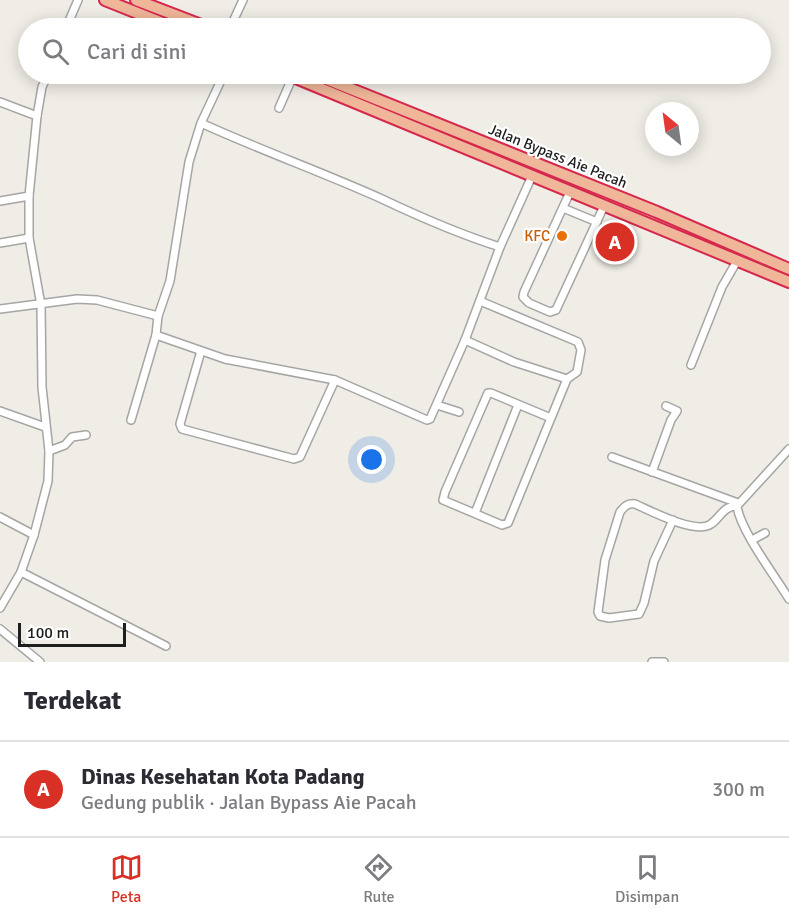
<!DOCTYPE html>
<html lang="id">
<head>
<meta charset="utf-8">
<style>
  :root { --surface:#fff; --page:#f7f7f7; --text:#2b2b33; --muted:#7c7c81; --line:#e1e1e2; --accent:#d93025 }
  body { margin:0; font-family:Signika,sans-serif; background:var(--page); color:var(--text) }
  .compass { position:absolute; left:645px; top:102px; width:54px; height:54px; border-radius:50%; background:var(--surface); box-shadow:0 3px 15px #0003; rotate:331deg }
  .scale { position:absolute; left:18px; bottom:15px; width:108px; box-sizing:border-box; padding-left:6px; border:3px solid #1e1e1e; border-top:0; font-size:16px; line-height:21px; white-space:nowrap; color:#1e1e1e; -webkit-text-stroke:4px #fff; paint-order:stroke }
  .you { position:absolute; left:372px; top:460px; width:21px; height:21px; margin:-15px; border:4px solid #fff; border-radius:50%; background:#1a73e8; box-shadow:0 0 0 9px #1a73e833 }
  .badge { display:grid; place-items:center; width:39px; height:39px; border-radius:50%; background:var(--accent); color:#fff; font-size:20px; font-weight:700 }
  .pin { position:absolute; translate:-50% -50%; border:3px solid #fff; box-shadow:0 2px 6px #0006 }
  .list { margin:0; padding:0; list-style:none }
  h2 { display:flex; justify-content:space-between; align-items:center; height:78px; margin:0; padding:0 24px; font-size:26px }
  h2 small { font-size:20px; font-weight:400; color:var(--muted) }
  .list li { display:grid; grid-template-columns:39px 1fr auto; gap:18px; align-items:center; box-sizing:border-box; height:96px; padding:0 24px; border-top:2px solid var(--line) }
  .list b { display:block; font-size:22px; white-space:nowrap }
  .list p { margin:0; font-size:20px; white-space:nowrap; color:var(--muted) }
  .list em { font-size:20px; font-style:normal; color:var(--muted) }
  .icon { flex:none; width:33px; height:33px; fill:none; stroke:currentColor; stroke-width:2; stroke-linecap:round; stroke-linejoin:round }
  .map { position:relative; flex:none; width:789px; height:662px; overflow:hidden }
  .search { position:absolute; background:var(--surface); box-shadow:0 3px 15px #0003; left:18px; right:18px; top:18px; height:66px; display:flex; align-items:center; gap:15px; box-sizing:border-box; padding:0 21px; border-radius:33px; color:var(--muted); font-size:22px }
  .sheet { height:174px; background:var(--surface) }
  nav { display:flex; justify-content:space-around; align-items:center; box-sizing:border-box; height:84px; border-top:2px solid var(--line); background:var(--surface); font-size:16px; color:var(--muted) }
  nav a { display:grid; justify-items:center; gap:3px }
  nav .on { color:var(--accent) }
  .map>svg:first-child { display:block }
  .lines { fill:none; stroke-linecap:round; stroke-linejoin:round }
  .minor-casing { stroke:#a5a5a5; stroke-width:10 }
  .trunk-casing { stroke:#d6284e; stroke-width:14 }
  .minor { stroke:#fff; stroke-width:7 }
  .trunk { stroke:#efb699; stroke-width:10 }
  .food-dot { fill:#e8710a; stroke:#fff; stroke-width:2 }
  .labels { text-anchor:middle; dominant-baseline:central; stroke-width:4.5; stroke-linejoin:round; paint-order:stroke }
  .street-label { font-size:15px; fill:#1e1e1e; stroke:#fff }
  .food-label { font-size:15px; fill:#c56008; stroke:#fff; text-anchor:end }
</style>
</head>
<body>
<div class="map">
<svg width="789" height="662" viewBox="0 0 789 662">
  <rect width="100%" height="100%" fill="#efede5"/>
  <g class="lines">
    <!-- minor casing -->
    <g class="minor-casing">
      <g id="minor">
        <path d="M 66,28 L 78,0"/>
        <path d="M 230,28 L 243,0"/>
        <path d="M 0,102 L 37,116"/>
        <path d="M 279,108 L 293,76"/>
        <path d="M 201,123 C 260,150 322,172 382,199 C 420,217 459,234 500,247 L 465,340 L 430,419 L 427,420 L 335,380 L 225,359 L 156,335 L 158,316 L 170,281 L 189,162 L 201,123 L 224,74"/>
        <path d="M 570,192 L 524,292 L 523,297 L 529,303 L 550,312 L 556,310 L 604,206"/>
        <path d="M 0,201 L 29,196"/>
        <path d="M 563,208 L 597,222"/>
        <path d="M 0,243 L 29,238"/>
        <path d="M 500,247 L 532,176"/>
        <path d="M 480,301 L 578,342 L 581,350 L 577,372 L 567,379"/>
        <path d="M 0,309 L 77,299 L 97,300 L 158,316"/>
        <path d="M 465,340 L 514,362 L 567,379 L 508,523 L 502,525 L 443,500 L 445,492 L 488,393 L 491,393 L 551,418"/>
        <path d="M 201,351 L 180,424 L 182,429 L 294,459 L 300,457 L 335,380"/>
        <path d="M 691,365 L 722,287 L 737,261"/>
        <path d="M 437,405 L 459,412"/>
        <path d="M 0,411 L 45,427"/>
        <path d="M 131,420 L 156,335"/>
        <path d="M 789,449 L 737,506 C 740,530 775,576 789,599"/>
        <path d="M 49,451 L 65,445 L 72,437 L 86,435"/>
        <path d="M 612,457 L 738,503"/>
        <path d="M 652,472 L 671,420 L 677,411 L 666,406"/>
        <path d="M 475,513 L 518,405"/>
        <path d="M 0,517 L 34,535"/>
        <path d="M 673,520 L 654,561 L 644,603 L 639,614 L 609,618 L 600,616 L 598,612 L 605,560 L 620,512 C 624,507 627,503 635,504 C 651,511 696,535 711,524 C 721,517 723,506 737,506"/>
        <path d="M 752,540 L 765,533"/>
        <path d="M 21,572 L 166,646"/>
        <path d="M 0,608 L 21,572 L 34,535 L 48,481 L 49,451 L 42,387 L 41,305 L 29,238 L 29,196 L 37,116 L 42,87 L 48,74"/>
        <path d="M 0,629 L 40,662"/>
        <path d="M 652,662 L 664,662"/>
      </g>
    </g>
    <!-- trunk casing -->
    <g class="trunk-casing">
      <g id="trunk">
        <path d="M 105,0 L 175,28"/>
        <path d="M 136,0 L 209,28"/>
        <path d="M 286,74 L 789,282"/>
        <path d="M 314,74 L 657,212 L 789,269"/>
      </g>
    </g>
    <!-- minor -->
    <use href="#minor" class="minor"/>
    <!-- trunk -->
    <use href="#trunk" class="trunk"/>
  </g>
  <!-- markers -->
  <circle class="food-dot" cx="562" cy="236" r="6"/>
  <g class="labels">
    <!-- street labels -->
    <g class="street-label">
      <text transform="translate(558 156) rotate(22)">Jalan Bypass Aie Pacah</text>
    </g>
    <!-- food labels -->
    <g class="food-label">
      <text x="550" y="236">KFC</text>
    </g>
  </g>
</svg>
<svg class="compass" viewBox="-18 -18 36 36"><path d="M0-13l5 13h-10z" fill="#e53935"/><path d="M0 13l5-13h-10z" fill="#7c7c81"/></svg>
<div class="scale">100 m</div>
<div class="you"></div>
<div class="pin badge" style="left:615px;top:242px">A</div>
<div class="search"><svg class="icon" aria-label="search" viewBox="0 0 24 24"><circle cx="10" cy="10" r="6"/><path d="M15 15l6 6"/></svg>Cari di sini</div>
</div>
<section class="sheet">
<h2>Terdekat<small></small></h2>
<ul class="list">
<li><span class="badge">A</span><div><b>Dinas Kesehatan Kota Padang</b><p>Gedung publik · Jalan Bypass Aie Pacah</p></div><em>300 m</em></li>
</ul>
</section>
<nav>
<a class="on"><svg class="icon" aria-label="map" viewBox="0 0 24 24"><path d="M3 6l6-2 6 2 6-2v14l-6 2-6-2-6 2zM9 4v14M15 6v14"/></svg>Peta</a>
<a><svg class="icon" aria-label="directions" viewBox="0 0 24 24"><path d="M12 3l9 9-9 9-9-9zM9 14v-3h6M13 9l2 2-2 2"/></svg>Rute</a>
<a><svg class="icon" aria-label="saved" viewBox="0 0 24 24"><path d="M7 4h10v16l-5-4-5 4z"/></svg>Disimpan</a>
</nav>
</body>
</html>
